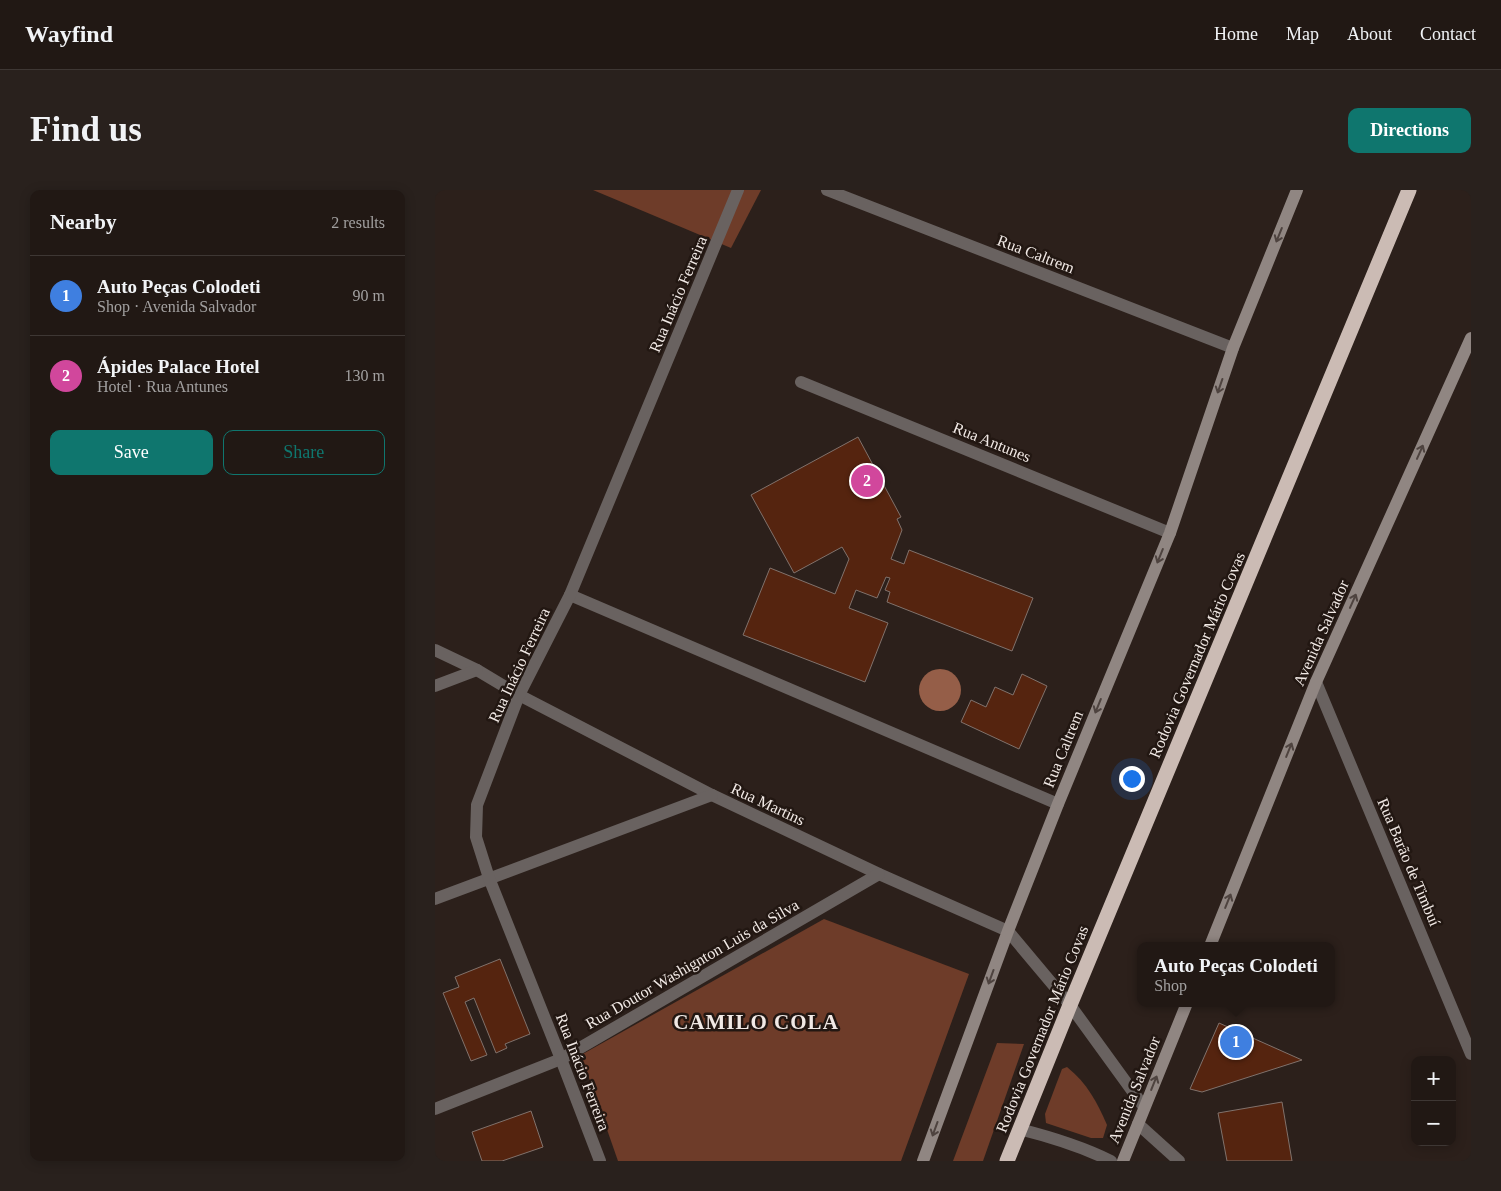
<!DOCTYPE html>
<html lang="en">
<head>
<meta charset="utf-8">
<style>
  :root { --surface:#211814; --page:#29211d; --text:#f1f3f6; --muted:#a2a0a0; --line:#3e3734; --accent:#0f766e }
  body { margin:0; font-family:"Times New Roman",serif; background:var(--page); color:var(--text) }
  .controls { position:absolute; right:15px; bottom:15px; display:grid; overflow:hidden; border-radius:10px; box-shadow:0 2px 12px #0003 }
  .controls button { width:45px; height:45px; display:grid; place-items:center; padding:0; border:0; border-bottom:1px solid var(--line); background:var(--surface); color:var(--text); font:25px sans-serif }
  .you { position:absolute; left:696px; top:588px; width:18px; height:18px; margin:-12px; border:4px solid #fff; border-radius:50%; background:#1a73e8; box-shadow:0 0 0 8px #1a73e833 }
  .badge { display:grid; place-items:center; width:32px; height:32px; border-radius:50%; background:var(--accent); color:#fff; font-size:16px; font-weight:700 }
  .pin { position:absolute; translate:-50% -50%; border:2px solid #fff; box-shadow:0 1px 5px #0006 }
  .popup { position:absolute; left:702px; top:752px; width:198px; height:65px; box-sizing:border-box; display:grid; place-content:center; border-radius:10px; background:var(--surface); filter:drop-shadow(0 1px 4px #0005); font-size:16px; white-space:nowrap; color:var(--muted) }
  .popup b { font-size:19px; color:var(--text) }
  .popup::after { content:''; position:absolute; left:50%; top:100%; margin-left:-10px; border:10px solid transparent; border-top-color:var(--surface) }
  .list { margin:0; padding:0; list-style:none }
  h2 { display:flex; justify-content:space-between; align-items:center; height:65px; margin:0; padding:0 20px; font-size:21px }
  h2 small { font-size:16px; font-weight:400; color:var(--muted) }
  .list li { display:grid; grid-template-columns:32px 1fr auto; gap:15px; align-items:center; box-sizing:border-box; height:80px; padding:0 20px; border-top:1px solid var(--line) }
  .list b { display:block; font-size:19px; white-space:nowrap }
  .list p { margin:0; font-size:16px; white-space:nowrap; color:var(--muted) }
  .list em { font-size:16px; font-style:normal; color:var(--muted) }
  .actions { display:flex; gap:10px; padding:15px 20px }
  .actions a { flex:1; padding:11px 0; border:1px solid var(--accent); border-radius:10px; text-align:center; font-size:18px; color:var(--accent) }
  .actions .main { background:var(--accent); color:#fff }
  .map { position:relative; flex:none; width:1036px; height:971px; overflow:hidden; border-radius:10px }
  header { display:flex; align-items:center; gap:30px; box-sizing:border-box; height:70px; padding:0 25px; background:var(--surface); border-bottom:1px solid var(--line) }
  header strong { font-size:24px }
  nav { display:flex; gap:28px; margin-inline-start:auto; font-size:18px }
  .intro { display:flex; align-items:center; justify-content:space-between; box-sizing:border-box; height:120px; padding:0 30px }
  h1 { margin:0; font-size:35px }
  .button { padding:12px 22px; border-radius:10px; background:var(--accent); color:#fff; font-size:18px; font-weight:700 }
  main { display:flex; gap:30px; padding:0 30px }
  aside { flex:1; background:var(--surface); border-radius:10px; box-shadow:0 2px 12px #0003 }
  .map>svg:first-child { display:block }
  .green { fill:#6e3c29 }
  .water { fill:#955e48 }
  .building { fill:#55240f; stroke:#81726c }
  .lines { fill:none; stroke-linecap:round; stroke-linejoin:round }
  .lane { stroke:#696260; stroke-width:12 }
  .street { stroke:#696260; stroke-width:12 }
  .secondary { stroke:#908682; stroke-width:12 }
  .highway { stroke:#cbbbb4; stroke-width:15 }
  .oneway { stroke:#4e433f }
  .labels { text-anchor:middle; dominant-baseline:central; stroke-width:5; stroke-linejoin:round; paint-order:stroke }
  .street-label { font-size:16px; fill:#f1e9e5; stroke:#221712 }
  .district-label { font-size:21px; font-weight:bold; letter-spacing:1px; fill:#f1e9e5; stroke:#221712 }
</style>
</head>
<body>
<header>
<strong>Wayfind</strong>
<nav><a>Home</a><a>Map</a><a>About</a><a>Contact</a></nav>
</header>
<div class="intro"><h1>Find us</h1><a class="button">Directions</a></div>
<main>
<aside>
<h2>Nearby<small>2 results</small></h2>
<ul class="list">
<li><span class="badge" style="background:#3f7fe0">1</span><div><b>Auto Peças Colodeti</b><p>Shop · Avenida Salvador</p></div><em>90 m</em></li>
<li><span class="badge" style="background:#d1479c">2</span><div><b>Ápides Palace Hotel</b><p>Hotel · Rua Antunes</p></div><em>130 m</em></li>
</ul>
<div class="actions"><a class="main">Save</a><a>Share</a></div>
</aside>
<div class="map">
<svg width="1036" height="971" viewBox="0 0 1036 971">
  <rect width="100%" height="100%" fill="#2c201b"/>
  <!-- green -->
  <g class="green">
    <path d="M 158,0 L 326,0 L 296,58 Z"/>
    <path d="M 389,729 L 534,784 L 466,971 L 183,971 L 146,865 Z"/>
    <path d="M 562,853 L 589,854 L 548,971 L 518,971 Z"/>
    <path d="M 632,877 C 652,893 662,912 672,935 L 668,948 L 656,948 L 611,933 L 610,924 L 627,879 Z"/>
  </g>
  <!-- water -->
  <circle class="water" cx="505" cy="500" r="21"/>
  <!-- building -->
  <g class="building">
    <path d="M 423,247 L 466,327 L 462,329 L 467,340 L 456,369 L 469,374 L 474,360 L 598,408 L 577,461 L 452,412 L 455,402 L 450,400 L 455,388 L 451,387 L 442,408 L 421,400 L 414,418 L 453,433 L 430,492 L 308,445 L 335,378 L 400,404 L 414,369 L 407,357 L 359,383 L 316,305 Z"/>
    <path d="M 587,484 L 612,496 L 584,559 L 526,532 L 536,510 L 551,517 L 560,497 L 578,505 Z"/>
    <path d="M 65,769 L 95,844 L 70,854 L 72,858 L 61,863 L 39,808 L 30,812 L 52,865 L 36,871 L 8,803 L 24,797 L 20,787 Z"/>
    <path d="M 784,833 L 867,870 L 767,902 L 755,899 Z"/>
    <path d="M 847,912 L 857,971 L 792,971 L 783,923 Z"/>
    <path d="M 96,921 L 108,957 L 67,971 L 47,971 L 37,942 Z"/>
  </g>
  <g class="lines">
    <!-- lane -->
    <g class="lane">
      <path d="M 703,934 L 744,971"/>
      <path d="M 584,939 C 616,947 646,956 676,971"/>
    </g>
    <!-- street -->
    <g class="street">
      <path d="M 392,0 L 798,158"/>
      <path d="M 366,192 L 735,343"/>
      <path d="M 135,405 L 623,614"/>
      <path d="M 0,460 L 42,480 L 84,505 L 277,605 L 444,684 L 573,741 L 635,815 L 709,917"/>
      <path d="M 881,492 L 1036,864"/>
      <path d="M 0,496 L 42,480"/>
      <path d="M 0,709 L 277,605"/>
      <path d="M 0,919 L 126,869 L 444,684"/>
      <path d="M 165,971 L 126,869 L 54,688 L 41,647 L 42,615 L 84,505 L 135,405 L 303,0"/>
    </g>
    <!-- secondary -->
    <g class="secondary">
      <path d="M 775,756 L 881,492 L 1036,148"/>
      <path d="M 488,971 L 573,741 L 623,614 L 735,343 L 798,158 L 862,0"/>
      <path d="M 688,971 L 752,813"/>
    </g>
    <!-- highway -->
    <path class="highway" d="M 572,971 L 635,815 L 974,0"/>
  </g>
  <!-- one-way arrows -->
  <defs><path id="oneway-shaft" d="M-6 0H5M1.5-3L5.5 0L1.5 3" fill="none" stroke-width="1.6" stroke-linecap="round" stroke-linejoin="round" transform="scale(1.25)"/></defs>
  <g class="oneway">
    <use href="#oneway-shaft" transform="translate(844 45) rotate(112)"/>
    <use href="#oneway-shaft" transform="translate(785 196) rotate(109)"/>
    <use href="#oneway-shaft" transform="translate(985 262) rotate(-66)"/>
    <use href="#oneway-shaft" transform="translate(725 366) rotate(112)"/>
    <use href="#oneway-shaft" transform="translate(918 411) rotate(-66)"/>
    <use href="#oneway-shaft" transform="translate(663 516) rotate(112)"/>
    <use href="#oneway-shaft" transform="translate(854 560) rotate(-68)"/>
    <use href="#oneway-shaft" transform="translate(793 711) rotate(-68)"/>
    <use href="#oneway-shaft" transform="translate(556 787) rotate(110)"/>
    <use href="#oneway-shaft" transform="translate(719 893) rotate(-68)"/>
    <use href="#oneway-shaft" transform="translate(500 939) rotate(110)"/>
  </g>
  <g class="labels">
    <!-- street labels -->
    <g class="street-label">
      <text transform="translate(601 64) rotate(21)">Rua Caltrem</text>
      <text transform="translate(243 104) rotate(-67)">Rua Inácio Ferreira</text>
      <text transform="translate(557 252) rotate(22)">Rua Antunes</text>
      <text transform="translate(886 443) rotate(-66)">Avenida Salvador</text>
      <text transform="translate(762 465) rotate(-67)">Rodovia Governador Mário Covas</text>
      <text transform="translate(84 475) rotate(-65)">Rua Inácio Ferreira</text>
      <text transform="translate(628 559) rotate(-68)">Rua Caltrem</text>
      <text transform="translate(333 614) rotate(25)">Rua Martins</text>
      <text transform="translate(974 672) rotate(67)">Rua Barão de Timbuí</text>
      <text transform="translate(257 774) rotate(-30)">Rua Doutor Washignton Luis da Silva</text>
      <text transform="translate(607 839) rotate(-68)">Rodovia Governador Mário Covas</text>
      <text transform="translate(148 882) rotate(69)">Rua Inácio Ferreira</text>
      <text transform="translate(699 900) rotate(-68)">Avenida Salvador</text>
    </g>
    <!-- district labels -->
    <g class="district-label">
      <text x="321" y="832">CAMILO COLA</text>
    </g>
  </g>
</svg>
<div class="controls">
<button>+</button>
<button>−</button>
</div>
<div class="you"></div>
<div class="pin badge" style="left:801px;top:852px;background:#3f7fe0">1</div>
<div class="popup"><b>Auto Peças Colodeti</b>Shop</div>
<div class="pin badge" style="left:432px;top:291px;background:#d1479c">2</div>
</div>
</main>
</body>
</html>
